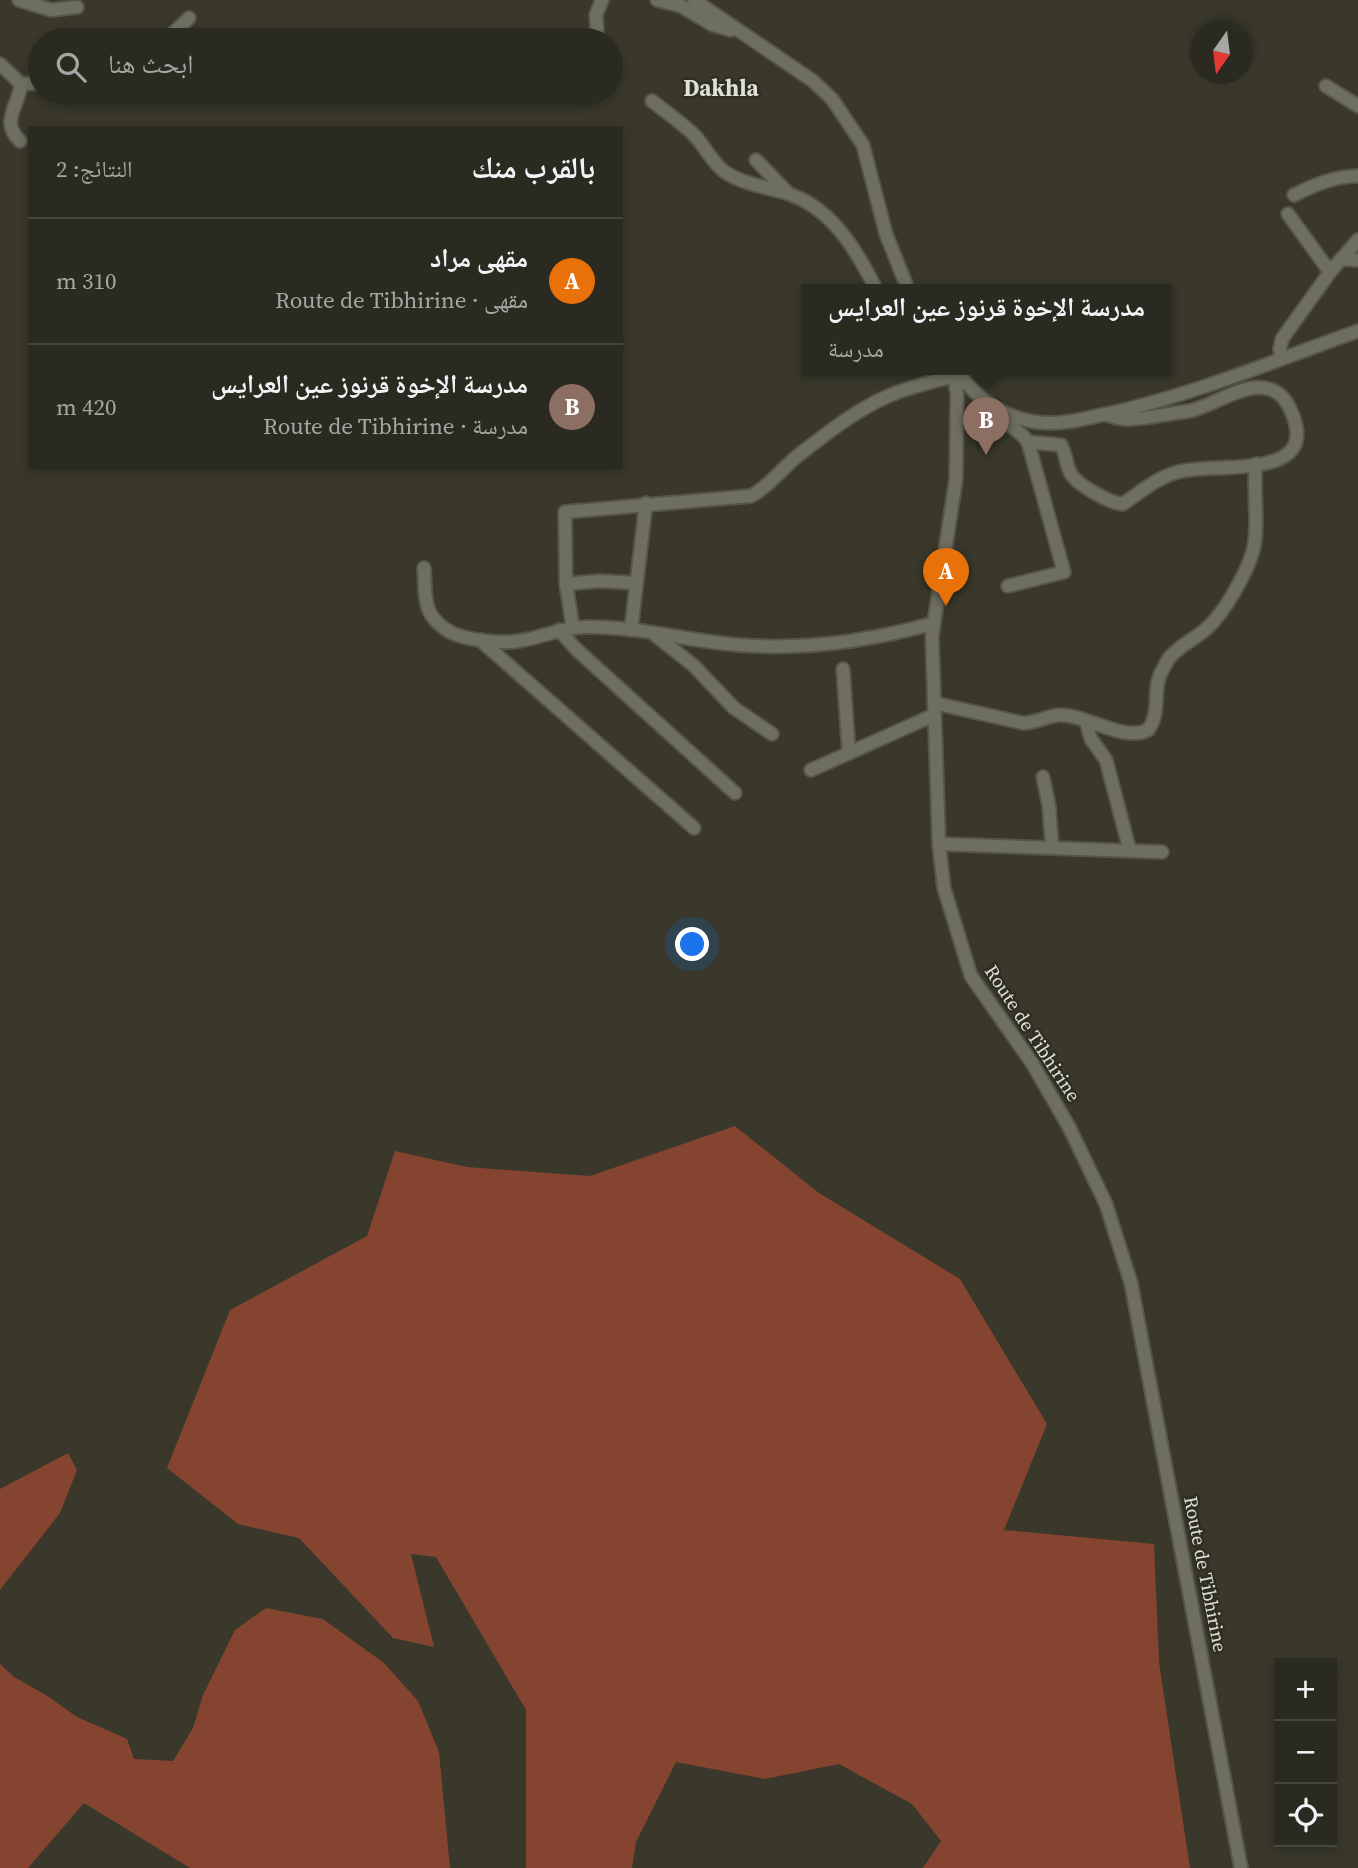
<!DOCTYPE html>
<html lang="ar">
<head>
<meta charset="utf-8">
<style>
  :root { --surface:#2b2a20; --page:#333229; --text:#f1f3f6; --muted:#a6a7a5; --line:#47463e; --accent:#c2a8f3 }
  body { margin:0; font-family:"Source Serif 4","Noto Naskh Arabic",serif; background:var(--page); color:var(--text); direction:rtl }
  .controls { position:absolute; right:21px; bottom:21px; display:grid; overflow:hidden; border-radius:0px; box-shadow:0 4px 10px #0003 }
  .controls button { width:63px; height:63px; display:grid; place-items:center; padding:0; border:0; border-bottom:2px solid var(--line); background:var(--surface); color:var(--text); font:35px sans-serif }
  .compass { position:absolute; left:1190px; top:21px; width:63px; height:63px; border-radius:50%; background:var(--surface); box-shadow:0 4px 10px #0003; rotate:194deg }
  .you { position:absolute; left:693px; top:945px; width:24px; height:24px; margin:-18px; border:5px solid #fff; border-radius:50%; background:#1a73e8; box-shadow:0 0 0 10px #1a73e833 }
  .badge { display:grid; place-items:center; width:46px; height:46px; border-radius:50%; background:var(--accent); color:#fff; font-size:23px; font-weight:700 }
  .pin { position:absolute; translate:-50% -58px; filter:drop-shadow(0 2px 4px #0008) }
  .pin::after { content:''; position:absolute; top:37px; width:24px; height:21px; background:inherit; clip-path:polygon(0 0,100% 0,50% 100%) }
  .popup { position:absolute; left:801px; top:284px; width:371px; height:91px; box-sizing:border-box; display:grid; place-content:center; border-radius:0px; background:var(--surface); filter:drop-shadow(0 2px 5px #0005); font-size:23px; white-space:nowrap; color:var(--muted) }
  .popup b { font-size:26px; color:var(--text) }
  .popup::after { content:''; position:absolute; left:50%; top:100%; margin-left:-14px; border:14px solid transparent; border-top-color:var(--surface) }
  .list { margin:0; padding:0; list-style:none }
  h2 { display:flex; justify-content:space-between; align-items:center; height:91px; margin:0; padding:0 28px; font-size:30px }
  h2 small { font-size:23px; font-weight:400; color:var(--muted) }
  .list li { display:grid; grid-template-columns:46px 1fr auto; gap:21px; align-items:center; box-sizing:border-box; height:126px; padding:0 28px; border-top:2px solid var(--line) }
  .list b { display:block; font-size:26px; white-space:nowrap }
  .list p { margin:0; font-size:23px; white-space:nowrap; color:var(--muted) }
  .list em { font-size:23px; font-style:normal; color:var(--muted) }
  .icon { flex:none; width:38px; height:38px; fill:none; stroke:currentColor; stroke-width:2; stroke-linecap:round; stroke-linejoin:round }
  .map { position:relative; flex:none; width:1358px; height:1868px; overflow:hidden; direction:ltr }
  .search { position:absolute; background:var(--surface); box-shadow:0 4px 10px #0003; left:28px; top:28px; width:595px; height:77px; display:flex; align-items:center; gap:18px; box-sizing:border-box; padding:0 24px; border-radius:38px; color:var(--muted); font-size:26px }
  .panel { position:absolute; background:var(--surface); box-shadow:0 4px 10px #0003; left:28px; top:126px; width:595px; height:343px; border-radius:0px; direction:rtl }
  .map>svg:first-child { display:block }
  .green { fill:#84442f }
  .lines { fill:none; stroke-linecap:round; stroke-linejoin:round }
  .minor-casing { stroke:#56554a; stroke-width:16 }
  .minor { stroke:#6f6f61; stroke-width:12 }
  .labels { text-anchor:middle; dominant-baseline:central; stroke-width:5; stroke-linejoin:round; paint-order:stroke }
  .street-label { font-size:19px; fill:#e1e0d8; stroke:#2f2e22 }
  .quarter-label { font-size:23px; font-weight:bold; fill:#e1e0d8; stroke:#2f2e22 }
</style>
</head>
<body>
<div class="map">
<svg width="1358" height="1868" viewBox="0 0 1358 1868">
  <rect width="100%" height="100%" fill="#39382b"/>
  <!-- green -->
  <g class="green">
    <path d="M 735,1126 L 819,1193 L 960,1279 L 1047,1424 L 1004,1530 L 1154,1544 L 1159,1662 L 1190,1868 L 923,1868 L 941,1841 L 912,1804 L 839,1764 L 765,1779 L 676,1762 L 636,1842 L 632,1868 L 526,1868 L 526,1710 L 436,1557 L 411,1554 L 434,1647 L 393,1638 L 299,1538 L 238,1524 L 167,1468 L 230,1310 L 367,1236 L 395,1151 L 467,1167 L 590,1176 Z"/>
    <path d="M 68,1453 L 77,1470 L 60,1513 L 0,1590 L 0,1489 Z"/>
    <path d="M 266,1608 L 323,1619 L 384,1663 L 418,1701 L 439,1752 L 450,1868 L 190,1868 L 84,1803 L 28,1868 L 0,1868 L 0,1664 L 14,1677 L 46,1695 L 77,1717 L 127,1739 L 134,1759 L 173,1761 L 193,1728 L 203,1695 L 235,1630 Z"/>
  </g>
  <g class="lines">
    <!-- minor casing -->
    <g class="minor-casing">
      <g id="minor">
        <path d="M 19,0 L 51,10 L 77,7"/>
        <path d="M 657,0 L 681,6 L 713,25 L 731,30"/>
        <path d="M 694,0 L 813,81 L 832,99 L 863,145 L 886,234 L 908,289"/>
        <path d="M 597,30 L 596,15 L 602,0"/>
        <path d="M 166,40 L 189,18"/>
        <path d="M 0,64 L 21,84 L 40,83"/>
        <path d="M 1326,86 L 1358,106"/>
        <path d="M 652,101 C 666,112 681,122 694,135 C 705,146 712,163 725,172 C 743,184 766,187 786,193 C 831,207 856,249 876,289"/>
        <path d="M 20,141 C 0,121 18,108 21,84"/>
        <path d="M 756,160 L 787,192"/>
        <path d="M 1294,195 C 1314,185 1335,176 1358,176"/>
        <path d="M 1288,214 L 1330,272"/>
        <path d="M 1341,259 L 1358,260"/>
        <path d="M 1281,357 L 1280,349 L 1282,339 L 1330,272 L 1358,240"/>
        <path d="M 953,369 L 957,394 L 956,479 L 932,636 L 939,844 L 944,888 L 971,976 L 1032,1063 L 1069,1127 L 1106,1204 L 1131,1283 L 1241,1868"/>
        <path d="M 956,369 C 976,401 1010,422 1048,423 C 1069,424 1090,417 1111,413 C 1196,394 1276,360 1358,331"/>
        <path d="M 998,411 C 1002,424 1020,429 1028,442 L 1064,572 L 1008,586"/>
        <path d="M 1028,442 L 1061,445 C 1066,454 1066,464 1070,472 C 1076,485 1110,503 1123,504 C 1140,492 1158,477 1178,472 C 1209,462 1307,480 1296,426 C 1294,415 1287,400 1279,394 C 1253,374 1216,406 1189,411 C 1173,413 1140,420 1125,419 C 1118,419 1111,416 1105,414"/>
        <path d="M 424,568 C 426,597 421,615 450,632 C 465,640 501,644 518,641 C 541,638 562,627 586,627 C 637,626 688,641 739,645 C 805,650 871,641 934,623"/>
        <path d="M 566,584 L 599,581 L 636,583"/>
        <path d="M 573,628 L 566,584 L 565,512 L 751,496 C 770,486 783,467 800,454 C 827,433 855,411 886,397 C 908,387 932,382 954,376"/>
        <path d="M 559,630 L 576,649 L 735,793"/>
        <path d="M 631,630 L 646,503"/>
        <path d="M 655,635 L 693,665 L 734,708 L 772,734"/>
        <path d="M 480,640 L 694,828"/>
        <path d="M 843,669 L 849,753"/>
        <path d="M 934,703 L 1023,723 C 1037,723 1048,715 1061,715 C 1087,715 1123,742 1148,730 C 1162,712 1151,688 1163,669 C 1166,664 1168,658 1172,655 C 1184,642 1202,636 1214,621 C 1229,604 1253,563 1255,540 C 1258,515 1253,490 1256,464"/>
        <path d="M 1086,721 L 1091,739 L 1106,760 L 1130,851"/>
        <path d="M 811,770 L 934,715"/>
        <path d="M 1043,777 L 1049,806 L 1052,847"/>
        <path d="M 939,844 L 1162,852"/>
      </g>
    </g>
    <!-- minor -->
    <use href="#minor" class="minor"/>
  </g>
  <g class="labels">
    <!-- street labels -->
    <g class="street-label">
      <text transform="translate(1033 1033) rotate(57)">Route de Tibhirine</text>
      <text transform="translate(1206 1574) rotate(79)">Route de Tibhirine</text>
    </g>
    <!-- quarter labels -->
    <g class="quarter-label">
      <text x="721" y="88">Dakhla</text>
    </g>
  </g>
</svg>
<div class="controls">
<button>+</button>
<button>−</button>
<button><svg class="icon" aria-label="locate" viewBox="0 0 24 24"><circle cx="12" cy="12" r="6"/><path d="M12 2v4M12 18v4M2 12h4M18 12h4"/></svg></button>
</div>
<svg class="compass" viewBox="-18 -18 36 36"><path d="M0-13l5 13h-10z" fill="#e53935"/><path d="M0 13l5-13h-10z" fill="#a6a7a5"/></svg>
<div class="you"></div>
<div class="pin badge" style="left:946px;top:606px;background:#e8710a">A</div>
<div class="pin badge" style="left:986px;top:455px;background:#8d6e63">B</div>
<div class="popup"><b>مدرسة الإخوة قرنوز عين العرايس</b>مدرسة</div>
<div class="search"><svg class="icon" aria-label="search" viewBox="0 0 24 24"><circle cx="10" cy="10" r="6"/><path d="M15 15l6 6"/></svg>ابحث هنا</div>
<section class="panel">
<h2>بالقرب منك<small>النتائج: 2</small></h2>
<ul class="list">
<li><span class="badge" style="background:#e8710a">A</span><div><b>مقهى مراد</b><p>مقهى · Route de Tibhirine</p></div><em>310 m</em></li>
<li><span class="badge" style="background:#8d6e63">B</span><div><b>مدرسة الإخوة قرنوز عين العرايس</b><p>مدرسة · Route de Tibhirine</p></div><em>420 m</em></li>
</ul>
</section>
</div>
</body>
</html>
